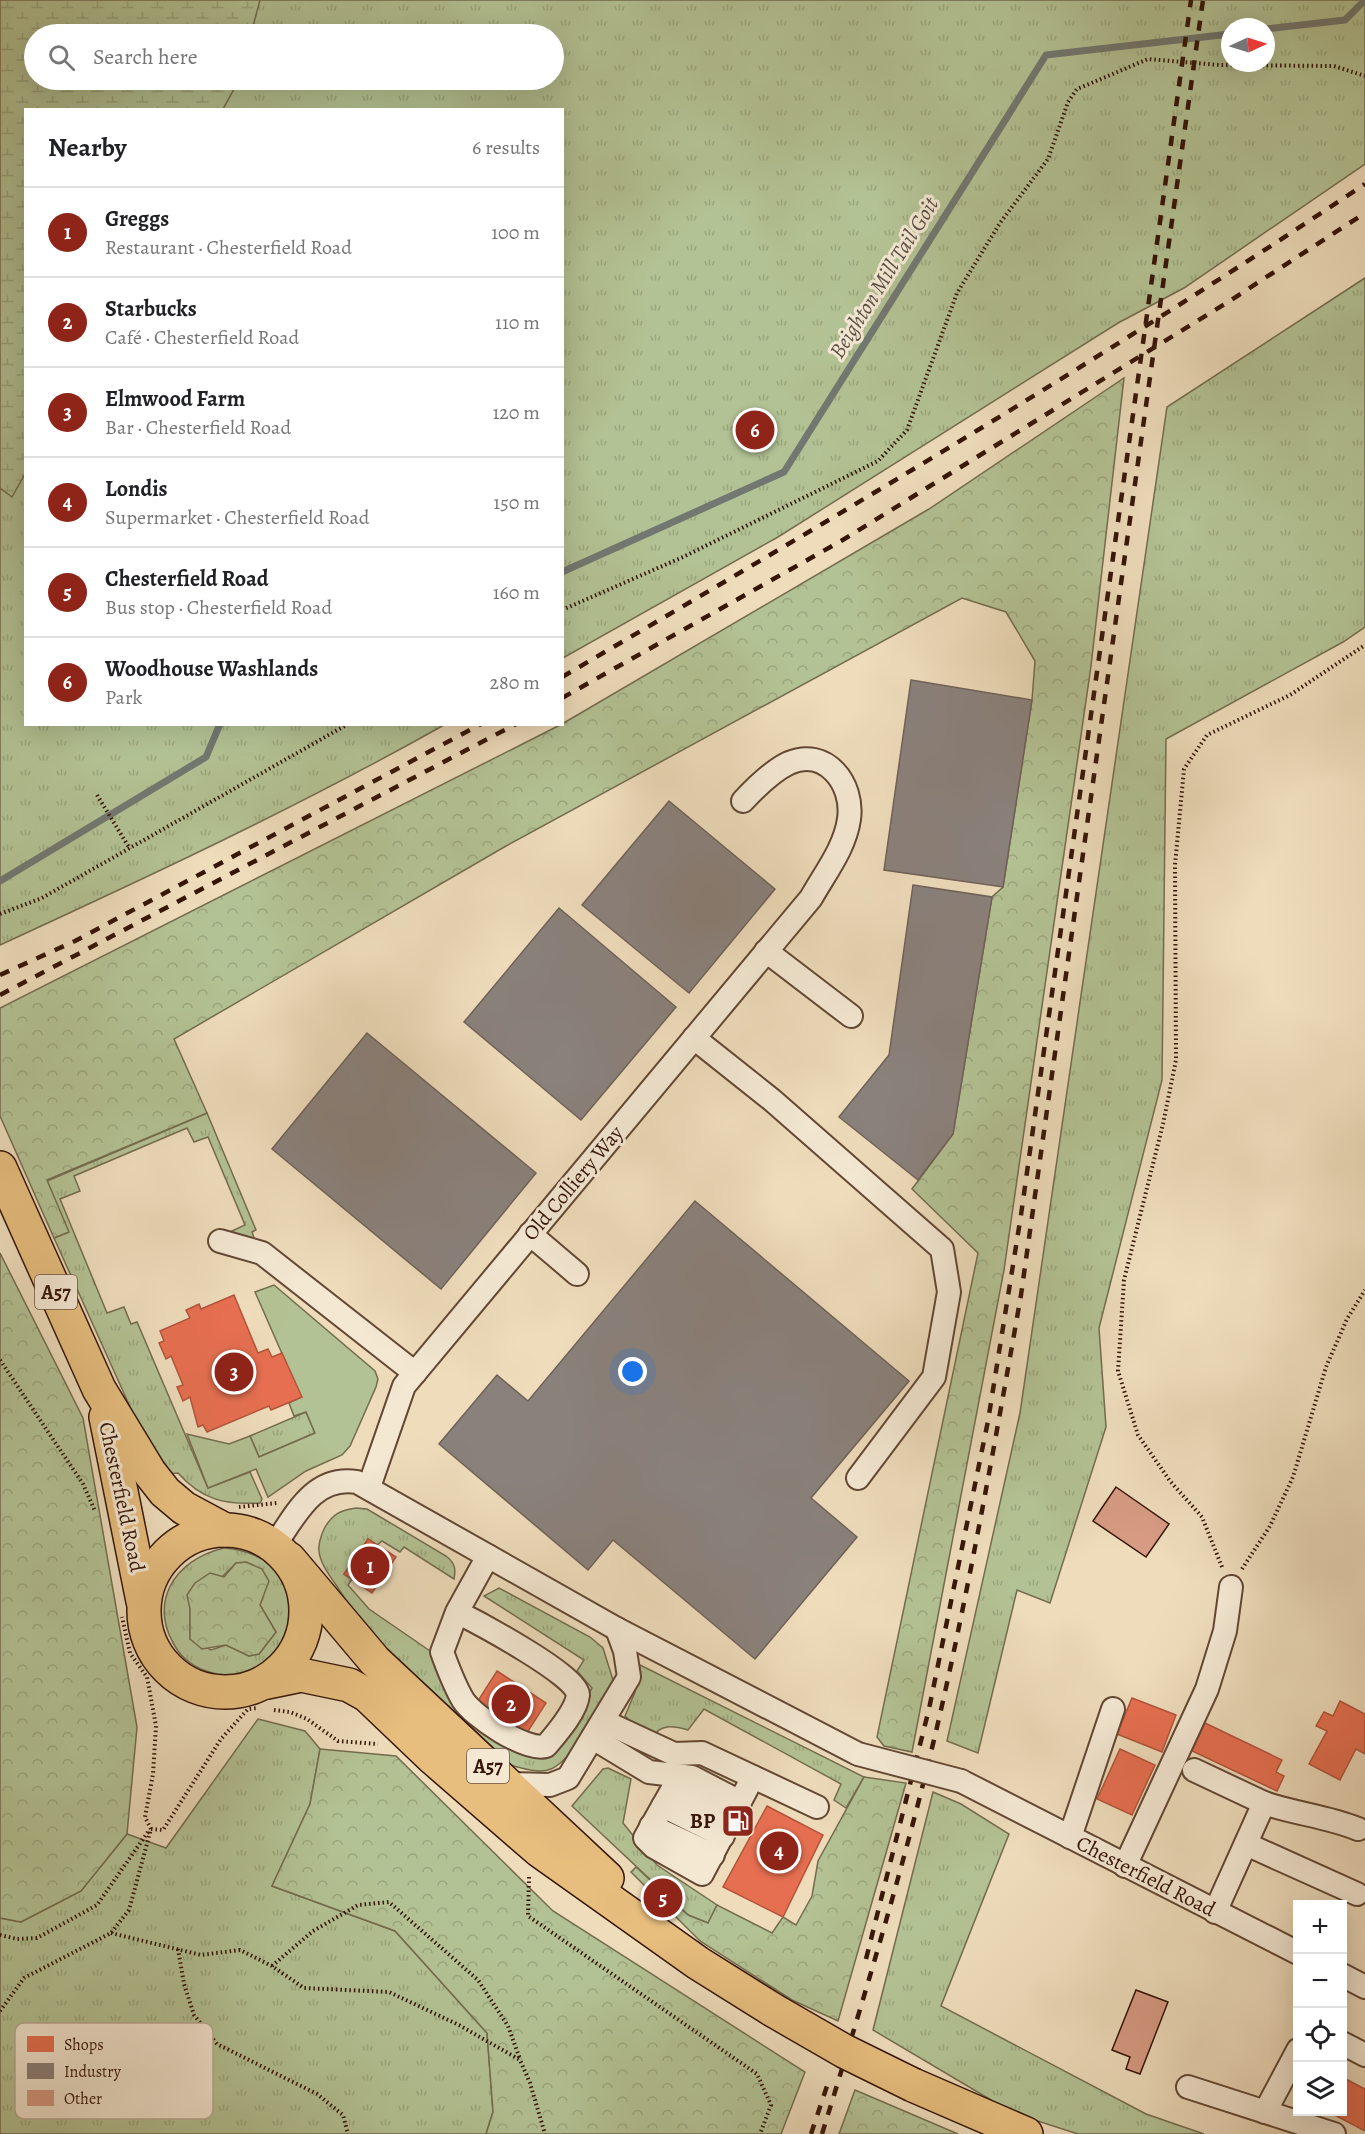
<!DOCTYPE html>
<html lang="en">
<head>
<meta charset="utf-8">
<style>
  :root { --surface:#fff; --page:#f2f2f2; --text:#202124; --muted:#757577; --line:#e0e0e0; --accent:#8f2418 }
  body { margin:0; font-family:Alegreya,serif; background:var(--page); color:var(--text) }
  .controls { position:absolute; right:18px; bottom:18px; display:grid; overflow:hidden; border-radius:0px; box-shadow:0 6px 24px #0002 }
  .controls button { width:54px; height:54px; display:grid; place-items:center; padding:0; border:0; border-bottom:2px solid var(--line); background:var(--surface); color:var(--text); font:30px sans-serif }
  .compass { position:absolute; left:1221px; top:18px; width:54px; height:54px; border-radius:50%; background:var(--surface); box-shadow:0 6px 24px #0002; rotate:86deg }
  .you { position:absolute; left:633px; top:1372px; width:21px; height:21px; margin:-15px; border:4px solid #fff; border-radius:50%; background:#1a73e8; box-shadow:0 0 0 9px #1a73e833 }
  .badge { display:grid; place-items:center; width:39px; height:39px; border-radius:50%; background:var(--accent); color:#fff; font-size:20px; font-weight:700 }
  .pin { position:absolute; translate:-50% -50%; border:3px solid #fff; box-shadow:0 2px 6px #0006 }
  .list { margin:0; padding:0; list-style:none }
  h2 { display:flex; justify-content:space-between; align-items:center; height:78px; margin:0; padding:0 24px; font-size:26px }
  h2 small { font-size:20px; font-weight:400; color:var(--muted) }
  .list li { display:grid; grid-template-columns:39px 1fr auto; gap:18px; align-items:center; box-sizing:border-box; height:90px; padding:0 24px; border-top:2px solid var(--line) }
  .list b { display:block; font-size:22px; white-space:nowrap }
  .list p { margin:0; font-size:20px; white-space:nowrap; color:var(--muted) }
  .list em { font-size:20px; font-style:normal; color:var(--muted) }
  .icon { flex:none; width:33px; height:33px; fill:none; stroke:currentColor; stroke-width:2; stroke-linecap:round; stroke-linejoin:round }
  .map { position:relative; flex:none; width:1365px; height:2134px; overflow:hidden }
  .search { position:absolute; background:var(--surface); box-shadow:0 6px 24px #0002; left:24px; top:24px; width:540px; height:66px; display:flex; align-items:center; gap:15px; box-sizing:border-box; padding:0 21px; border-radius:33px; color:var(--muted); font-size:22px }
  .panel { position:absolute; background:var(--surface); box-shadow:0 6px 24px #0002; left:24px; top:108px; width:540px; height:618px; border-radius:0px }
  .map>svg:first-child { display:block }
  .grass { fill:url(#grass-tufts); stroke:#746c4e; stroke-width:1.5; fill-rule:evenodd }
  .forest { fill:url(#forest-crowns); stroke:#746c4e; stroke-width:1.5 }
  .wetland { fill:url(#wetland-marsh); stroke:#746c4e; stroke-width:1.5 }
  .garden { fill:#b3c294; stroke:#746c4e; stroke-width:1.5 }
  .shops { fill:#e76f51; stroke:#b2543b; stroke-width:1.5 }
  .industry { fill:#8a817c; stroke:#706159; stroke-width:1.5 }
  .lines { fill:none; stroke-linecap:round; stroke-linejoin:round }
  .stream { stroke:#727871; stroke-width:7 }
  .building { fill:#d79b84; stroke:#351507; stroke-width:1.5 }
  .minor-casing { stroke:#634734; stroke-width:26 }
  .highway-casing { stroke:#351507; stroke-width:36 }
  .path { stroke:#351507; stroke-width:4; stroke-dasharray:1.5 3; stroke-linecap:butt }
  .minor { stroke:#f4e8d3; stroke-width:22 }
  .highway { stroke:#e7be7e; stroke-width:33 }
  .rail { stroke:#351507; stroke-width:4.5; stroke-dasharray:10 10; stroke-linecap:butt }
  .minor-bridge-casing { stroke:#634734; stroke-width:26; stroke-linecap:butt }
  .highway-bridge-casing { stroke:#351507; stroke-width:36; stroke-linecap:butt }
  .minor-bridge { stroke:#f4e8d3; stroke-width:22 }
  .highway-bridge { stroke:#e7be7e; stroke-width:33 }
  .labels { text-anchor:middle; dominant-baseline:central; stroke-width:6; stroke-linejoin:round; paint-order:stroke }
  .shield { fill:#f4e8d3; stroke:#6e5444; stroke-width:1.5 }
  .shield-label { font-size:20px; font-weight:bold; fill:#351507 }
  .street-label { font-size:21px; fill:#351507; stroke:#f4e8d3 }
  .poi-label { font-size:21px; font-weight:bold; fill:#351507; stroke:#f4e8d3; text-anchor:end }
  .water-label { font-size:22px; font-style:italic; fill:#594f45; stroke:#f4e8d3 }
  .key { fill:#f4e8d3; stroke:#bba996; stroke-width:1.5 }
  .key-label { font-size:16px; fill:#351507 }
</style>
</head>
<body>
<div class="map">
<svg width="1365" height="2134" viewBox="0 0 1365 2134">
  <defs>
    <pattern id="grass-tufts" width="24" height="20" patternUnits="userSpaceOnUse" patternTransform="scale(1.5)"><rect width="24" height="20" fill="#b3c294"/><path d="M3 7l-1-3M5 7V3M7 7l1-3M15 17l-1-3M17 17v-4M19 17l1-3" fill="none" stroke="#9ba67e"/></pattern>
    <pattern id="forest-crowns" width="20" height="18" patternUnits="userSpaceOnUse" patternTransform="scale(1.5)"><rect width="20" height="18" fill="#b3c294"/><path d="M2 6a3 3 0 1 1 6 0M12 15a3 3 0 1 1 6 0" fill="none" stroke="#9ba67e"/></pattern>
    <pattern id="wetland-marsh" width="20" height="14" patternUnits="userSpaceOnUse" patternTransform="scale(1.5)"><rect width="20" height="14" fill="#b3c294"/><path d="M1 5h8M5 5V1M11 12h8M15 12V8" fill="none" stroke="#9ba67e"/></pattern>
  </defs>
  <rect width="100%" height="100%" fill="#eedcbb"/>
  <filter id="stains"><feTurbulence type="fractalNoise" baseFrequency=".00333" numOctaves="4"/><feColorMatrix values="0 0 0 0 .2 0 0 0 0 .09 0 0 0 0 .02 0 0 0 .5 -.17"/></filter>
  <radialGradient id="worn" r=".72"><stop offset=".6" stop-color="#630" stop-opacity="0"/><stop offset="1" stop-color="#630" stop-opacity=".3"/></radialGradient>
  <!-- grass -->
  <g class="grass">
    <path d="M 0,0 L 1365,0 L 1365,164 L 1184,288 L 1118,323 L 778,537 L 563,658 L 562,110 L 26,110 L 26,724 L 444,725 C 300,806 150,876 0,945 ZM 1230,27 L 1266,27 L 1266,63 L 1230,63 ZM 34,34 L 554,34 L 554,80 L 34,80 Z"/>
    <path d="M 1365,278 L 1365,627 L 1343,642 L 1166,739 L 1162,1080 L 1099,1328 L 1106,1427 L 1050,1603 L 1017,1590 L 978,1753 L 947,1741 L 1020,1413 L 1167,407 Z"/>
    <path d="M 207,1113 L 256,1230 L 252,1232 L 254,1238 L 244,1242 L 230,1232 L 245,1225 L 208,1137 L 194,1142 L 187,1128 L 74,1176 L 80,1191 L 60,1199 L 107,1313 L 124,1307 L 131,1324 L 137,1322 L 208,1488 L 250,1472 L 262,1499 L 260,1503 C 225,1505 202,1500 178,1473 L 168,1474 L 145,1440 L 54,1238 L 68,1232 L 47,1181 Z"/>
    <path d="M 306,1412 L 315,1433 L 259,1457 L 250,1436 Z"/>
    <path d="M 356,1508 L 367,1509 L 446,1556 C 455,1563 456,1569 454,1579 L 404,1547 L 400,1552 L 382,1541 L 377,1545 L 368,1539 L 344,1574 L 352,1579 L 348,1585 L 369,1609 L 433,1653 L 512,1744 L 532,1757 L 540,1756 L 559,1743 L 592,1688 L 577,1671 L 584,1660 L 484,1596 L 499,1588 L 590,1637 L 603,1648 L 613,1680 C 602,1703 575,1759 551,1769 C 539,1774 522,1768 510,1765 C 448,1710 383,1658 338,1588 C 331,1577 320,1564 319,1551 C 318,1544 321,1536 324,1529 C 332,1514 341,1510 356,1508 Z"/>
    <path d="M 224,1548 C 328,1557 301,1688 217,1674 C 202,1671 187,1663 178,1651 C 146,1605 173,1560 224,1548 ZM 236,1563 L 265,1589 L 260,1605 L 276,1632 L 259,1654 L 249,1656 L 226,1645 L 211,1650 L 190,1639 L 190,1609 Z"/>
    <path d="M 640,1665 L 864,1777 L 846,1808 L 834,1800 L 841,1784 L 704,1709 L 688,1730 C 674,1726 659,1723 652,1739 L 641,1733 L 625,1716 L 635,1692 Z"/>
    <path d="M 258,1719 L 305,1731 L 320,1749 L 310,1804 L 272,1886 L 395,1931 L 487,2033 L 493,2112 L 486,2134 L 0,2134 L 0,1918 L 21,1922 L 81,1891 L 127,1834 L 166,1848 Z"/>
    <path d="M 608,1768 L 631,1779 L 623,1823 L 657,1865 L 717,1905 L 708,1923 L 688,1915 L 572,1806 L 603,1769 Z"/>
    <path d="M 933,1792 L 961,1804 L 1009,1834 L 941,2006 L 1146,2114 L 1204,2134 L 1078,2134 L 1013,2113 L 873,2030 Z"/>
  </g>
  <!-- forest -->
  <g class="forest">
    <path d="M 1124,378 L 1091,666 L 1004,1270 L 912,1752 L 884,1746 L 877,1737 L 978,1253 L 912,1189 L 953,1134 L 992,897 L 1003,887 L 1032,700 L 1035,661 L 1006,612 L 962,598 L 506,846 L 174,1039 L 207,1113 L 47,1180 L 69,1232 L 54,1238 L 0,1116 L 0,1008 L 562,724 L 929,509 Z"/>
    <path d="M 0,1253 L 83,1418 L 137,1727 L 127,1834 L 81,1891 L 21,1922 L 0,1918 Z"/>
    <path d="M 246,1562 L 262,1569 L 269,1581 L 260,1605 L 276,1632 L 259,1654 L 249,1656 L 226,1645 L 202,1649 L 190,1639 L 190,1609 L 187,1595 L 195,1583 L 210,1573 L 224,1577 L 236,1563 Z"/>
    <path d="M 320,1749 L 396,1756 L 553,1911 L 805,2072 L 781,2134 L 486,2134 L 493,2112 L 487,2033 L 395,1931 L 272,1886 L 310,1804 Z"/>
    <path d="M 864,1777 L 906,1783 L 838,2021 L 792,2000 L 700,1941 L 631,1872 L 636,1867 L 688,1915 L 708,1923 L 717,1905 L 772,1933 L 783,1917 L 796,1925 L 812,1896 L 818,1861 Z"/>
    <path d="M 855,2090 L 958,2134 L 839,2134 Z"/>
  </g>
  <!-- wetland -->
  <path class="wetland" d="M 0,0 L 260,0 L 251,34 L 34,34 L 34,80 L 239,80 L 223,109 L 26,110 L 26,472 L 12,497 L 0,488 Z"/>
  <!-- garden -->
  <path class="garden" d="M 274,1285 L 375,1371 L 378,1379 L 376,1387 L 350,1446 L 342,1455 L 306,1471 L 268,1497 L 256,1469 L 208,1488 L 187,1434 L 229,1444 L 250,1436 L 259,1457 L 315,1433 L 306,1412 L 294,1416 L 289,1403 L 301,1397 L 255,1292 Z"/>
  <!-- shops -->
  <g class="shops">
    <path d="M 234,1295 L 258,1353 L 268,1349 L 272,1357 L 282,1353 L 302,1397 L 271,1410 L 269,1406 L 207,1432 L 203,1425 L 198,1427 L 190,1397 L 183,1401 L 177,1387 L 183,1385 L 171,1356 L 166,1359 L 159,1343 L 164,1341 L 160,1331 L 190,1318 L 186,1310 L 199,1304 L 201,1309 Z"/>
    <path d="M 368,1539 L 396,1557 L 372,1593 L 344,1574 Z"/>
    <path d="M 497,1671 L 546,1703 L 525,1736 L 476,1704 Z"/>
    <path d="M 1132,1698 L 1176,1715 L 1162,1752 L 1117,1734 Z"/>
    <path d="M 1340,1701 L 1365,1714 L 1365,1754 L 1356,1749 L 1340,1780 L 1309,1764 L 1327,1731 L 1316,1726 L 1324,1712 L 1333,1716 Z"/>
    <path d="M 1205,1723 L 1282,1760 L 1276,1772 L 1284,1776 L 1277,1791 L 1192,1751 Z"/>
    <path d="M 1120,1749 L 1155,1765 L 1132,1815 L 1097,1799 Z"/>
    <path d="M 767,1806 L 823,1835 L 783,1917 L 723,1887 Z"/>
    <path d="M 1342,2077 L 1365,2089 L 1365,2131 L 1329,2112 L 1342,2112 Z"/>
  </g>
  <!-- industry -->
  <g class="industry">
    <path d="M 911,680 L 1032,700 L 1003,887 L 884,870 Z"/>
    <path d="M 669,801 L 775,889 L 689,993 L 582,905 Z"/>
    <path d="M 913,885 L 992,897 L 953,1134 L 918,1180 L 839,1117 L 889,1055 Z"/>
    <path d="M 559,908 L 676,1007 L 581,1120 L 464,1022 Z"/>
    <path d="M 367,1033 L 536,1173 L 441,1289 L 272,1149 Z"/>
    <path d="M 695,1201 L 909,1381 L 811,1498 L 857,1537 L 755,1659 L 613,1540 L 588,1570 L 439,1444 L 497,1375 L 528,1401 Z"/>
  </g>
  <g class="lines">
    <!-- stream -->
    <g class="stream">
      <path d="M 1266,29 L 1345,20 L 1365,0"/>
      <path d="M 562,572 L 784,472 L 1046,55 L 1230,34"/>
      <path d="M 0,881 L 206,757 L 220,724"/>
    </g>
  </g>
  <!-- building -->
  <g class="building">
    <path d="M 1116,1487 L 1169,1524 L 1146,1557 L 1093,1521 Z"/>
    <path d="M 1136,1990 L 1168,2002 L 1140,2074 L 1126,2069 L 1130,2057 L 1112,2050 Z"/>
  </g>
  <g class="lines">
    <!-- minor casing -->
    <g class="minor-casing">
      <g id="minor">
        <path d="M 766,951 L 851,1016"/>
        <path d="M 694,1038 L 772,1100 L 942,1249 L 949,1292 L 934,1377 L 858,1478"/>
        <path d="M 530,1234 L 577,1274"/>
        <path d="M 220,1241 L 262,1253 L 415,1373"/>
        <path d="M 369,1487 L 404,1386 L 811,898 C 825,873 845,848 849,819 C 854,784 826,747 789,763 C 772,771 756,787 743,801"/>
        <path d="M 275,1545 C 296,1514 314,1475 357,1482 L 617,1629 L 858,1754"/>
        <path d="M 457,1612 L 442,1652 C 448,1668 454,1685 463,1700 C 473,1716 526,1752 546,1746 C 556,1734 576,1712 578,1695 C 579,1676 475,1621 457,1612 L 488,1556"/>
        <path d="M 603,1721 L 674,1754 L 702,1753 L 817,1807"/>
        <path d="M 593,1738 L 649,1772 L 692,1777 L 740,1802"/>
        <path d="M 1194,1770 L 1264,1803 L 1215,1912"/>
        <path d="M 680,1776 L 645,1838 L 654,1847 L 702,1874 L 753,1777"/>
        <path d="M 961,1781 L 1298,1953"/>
        <path d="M 510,1784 L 550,1785 L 568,1778 L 629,1677 L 625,1651 L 617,1629"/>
        <path d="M 673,1789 L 733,1817"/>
        <path d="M 1264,1803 C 1296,1814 1326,1816 1358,1829"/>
        <path d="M 663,1806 L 723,1836"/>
        <path d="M 651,1826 L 713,1855"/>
        <path d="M 1070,1837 L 1113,1709"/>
        <path d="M 1246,1844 L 1357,1894"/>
        <path d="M 1125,1866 L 1207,1689 L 1225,1631 L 1231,1587"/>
        <path d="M 1342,1975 L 1365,1987"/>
        <path d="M 1342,2043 L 1365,2055"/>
        <path d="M 1188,2087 L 1334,2134"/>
        <path d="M 1265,2112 L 1298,2050"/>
      </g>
    </g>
    <!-- highway casing -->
    <g class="highway-casing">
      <g id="highway">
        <path d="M 0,1168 L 99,1389 L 150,1473 L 165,1492 L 184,1508 L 225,1530"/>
        <path d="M 106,1417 L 143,1601"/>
        <circle cx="225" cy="1611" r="81"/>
        <path d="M 289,1559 L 375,1661 L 607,1878"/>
        <path d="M 267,1682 L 301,1675 L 349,1685 L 367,1695 L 433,1758 L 539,1850 L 698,1963 L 773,2010"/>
        <path d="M 913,2085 L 1026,2134"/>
      </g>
    </g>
    <!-- path -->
    <g class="path">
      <path d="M 562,610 L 683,557 L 878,461 L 907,430 L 957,293 L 1000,223 L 1048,159 L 1068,102 L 1077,89 L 1148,59 L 1220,65 L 1334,66 L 1365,76"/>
      <path d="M 97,795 L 130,849"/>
      <path d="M 0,914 L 42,898 L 348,724"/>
      <path d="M 0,1360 L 83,1484 L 95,1511"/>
      <path d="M 239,1507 L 277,1503"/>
      <path d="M 1222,1567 L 1202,1517 L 1170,1481 L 1138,1435 L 1118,1371 L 1124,1280 L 1163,1124 L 1176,1060 L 1175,865 L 1184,769 L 1207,735 L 1290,695 L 1365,645"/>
      <path d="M 1242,1569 L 1270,1526 L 1293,1477 L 1326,1367 L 1347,1319 L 1365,1290"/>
      <path d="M 274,1710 L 290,1712 L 307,1719 L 338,1741 L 378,1744"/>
      <path d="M 151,1829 L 163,1830 L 221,1739 L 248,1709 L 257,1708"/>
      <path d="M 529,1877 L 528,1916 L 757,2074 L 771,2105 L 760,2134"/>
      <path d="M 111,1933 L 201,1955 L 240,1950 L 272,1966 L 304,1988 L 389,1992 L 459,2025 L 520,2060 L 530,2083 L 545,2134"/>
      <path d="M 0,1935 L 17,1939 L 37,1938 L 97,1905 L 148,1832"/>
      <path d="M 178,1949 L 184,1984 L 194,2015 L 217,2044 L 317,2094 L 343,2115 L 348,2134"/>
      <path d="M 272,1966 L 313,1931 L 358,1905 L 389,1902 L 478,1980 L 508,2026 L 520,2059"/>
      <path d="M 0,2011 L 24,1978 L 111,1933 L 129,1910 L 151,1829 L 145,1817 L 153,1774 L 156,1726 L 147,1677 L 130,1653 L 122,1617"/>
    </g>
    <!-- minor -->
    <use href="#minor" class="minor"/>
    <!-- highway -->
    <use href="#highway" class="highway"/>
    <!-- rail -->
    <g class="rail">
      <path d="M 562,677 C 833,519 1104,358 1365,184"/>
      <path d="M 562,698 L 841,541 L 1228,302 L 1365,213"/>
      <path d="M 0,975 L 75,941 L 481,724"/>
      <path d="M 0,995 L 516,724"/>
      <path d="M 866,1959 L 929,1709 L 988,1421 L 1021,1215 L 1191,0"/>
      <path d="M 811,2134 L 828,2083"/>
      <path d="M 822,2134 C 866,1991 910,1847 943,1701 C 973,1567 997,1431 1021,1295 L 1203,0"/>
    </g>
    <!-- minor-bridge casing -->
    <g class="minor-bridge-casing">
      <path id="minor-bridge" d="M 858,1754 L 961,1781"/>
    </g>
    <!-- highway-bridge casing -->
    <g class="highway-bridge-casing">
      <path id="highway-bridge" d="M 773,2010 L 844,2051 L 913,2085"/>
    </g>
    <!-- minor-bridge -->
    <use href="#minor-bridge" class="minor-bridge"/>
    <!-- highway-bridge -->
    <use href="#highway-bridge" class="highway-bridge"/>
  </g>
  <!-- icons -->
  <defs>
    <g id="fuel-square" transform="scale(1.725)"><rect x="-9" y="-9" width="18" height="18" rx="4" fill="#8f2418" stroke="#f4e8d3"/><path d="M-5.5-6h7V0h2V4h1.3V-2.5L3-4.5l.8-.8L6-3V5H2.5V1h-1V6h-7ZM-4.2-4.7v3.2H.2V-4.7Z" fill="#fff"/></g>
  </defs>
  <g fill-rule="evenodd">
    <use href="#fuel-square" x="738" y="1821"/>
  </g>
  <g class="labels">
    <!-- shield labels -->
    <g class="shield">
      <rect x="35" y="1275" width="42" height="34" rx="4.5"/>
      <rect x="467" y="1749" width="42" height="34" rx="4.5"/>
    </g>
    <g class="shield-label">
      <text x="56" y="1292">A57</text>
      <text x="488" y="1766">A57</text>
    </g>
    <!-- street labels -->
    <g class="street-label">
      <text transform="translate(573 1183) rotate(-50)">Old Colliery Way</text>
      <text transform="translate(122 1497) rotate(78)">Chesterfield Road</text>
      <text transform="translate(1146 1876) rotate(27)">Chesterfield Road</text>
    </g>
    <!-- poi labels -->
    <g class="poi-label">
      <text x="715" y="1821">BP</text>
    </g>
    <!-- water labels -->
    <g class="water-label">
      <text transform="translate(884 278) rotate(-58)">Beighton Mill Tail Goit</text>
    </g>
  </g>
  <!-- legend -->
  <rect x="15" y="2023" width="198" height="96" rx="9" class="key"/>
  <rect x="27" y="2036" width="27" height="16" fill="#e76f51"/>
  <rect x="27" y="2063" width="27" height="16" fill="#8a817c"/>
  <rect x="27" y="2090" width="27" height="16" fill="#d79b84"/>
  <g class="key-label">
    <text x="64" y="2050">Shops</text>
    <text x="64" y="2077">Industry</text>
    <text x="64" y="2104">Other</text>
  </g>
  <rect width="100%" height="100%" filter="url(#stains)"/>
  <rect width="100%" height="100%" fill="url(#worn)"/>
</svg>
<div class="controls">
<button>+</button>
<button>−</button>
<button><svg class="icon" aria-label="locate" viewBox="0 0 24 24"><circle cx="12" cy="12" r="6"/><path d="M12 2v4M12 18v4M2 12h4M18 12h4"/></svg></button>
<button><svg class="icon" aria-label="layers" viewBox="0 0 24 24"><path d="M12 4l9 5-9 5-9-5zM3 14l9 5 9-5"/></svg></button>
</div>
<svg class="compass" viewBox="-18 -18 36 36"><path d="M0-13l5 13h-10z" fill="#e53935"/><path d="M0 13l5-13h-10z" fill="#757577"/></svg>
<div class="you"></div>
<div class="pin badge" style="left:370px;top:1566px">1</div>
<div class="pin badge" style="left:511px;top:1704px">2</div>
<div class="pin badge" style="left:234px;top:1372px">3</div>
<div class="pin badge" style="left:779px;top:1851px">4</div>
<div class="pin badge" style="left:663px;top:1898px">5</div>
<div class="pin badge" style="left:755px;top:430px">6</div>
<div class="search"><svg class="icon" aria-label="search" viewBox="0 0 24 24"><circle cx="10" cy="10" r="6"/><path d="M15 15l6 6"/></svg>Search here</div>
<section class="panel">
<h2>Nearby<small>6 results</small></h2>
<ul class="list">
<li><span class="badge">1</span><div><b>Greggs</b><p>Restaurant · Chesterfield Road</p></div><em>100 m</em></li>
<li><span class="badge">2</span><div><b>Starbucks</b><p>Café · Chesterfield Road</p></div><em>110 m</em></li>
<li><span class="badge">3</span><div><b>Elmwood Farm</b><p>Bar · Chesterfield Road</p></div><em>120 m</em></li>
<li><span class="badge">4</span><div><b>Londis</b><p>Supermarket · Chesterfield Road</p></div><em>150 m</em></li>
<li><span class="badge">5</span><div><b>Chesterfield Road</b><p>Bus stop · Chesterfield Road</p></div><em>160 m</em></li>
<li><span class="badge">6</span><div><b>Woodhouse Washlands</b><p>Park</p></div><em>280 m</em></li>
</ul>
</section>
</div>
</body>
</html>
